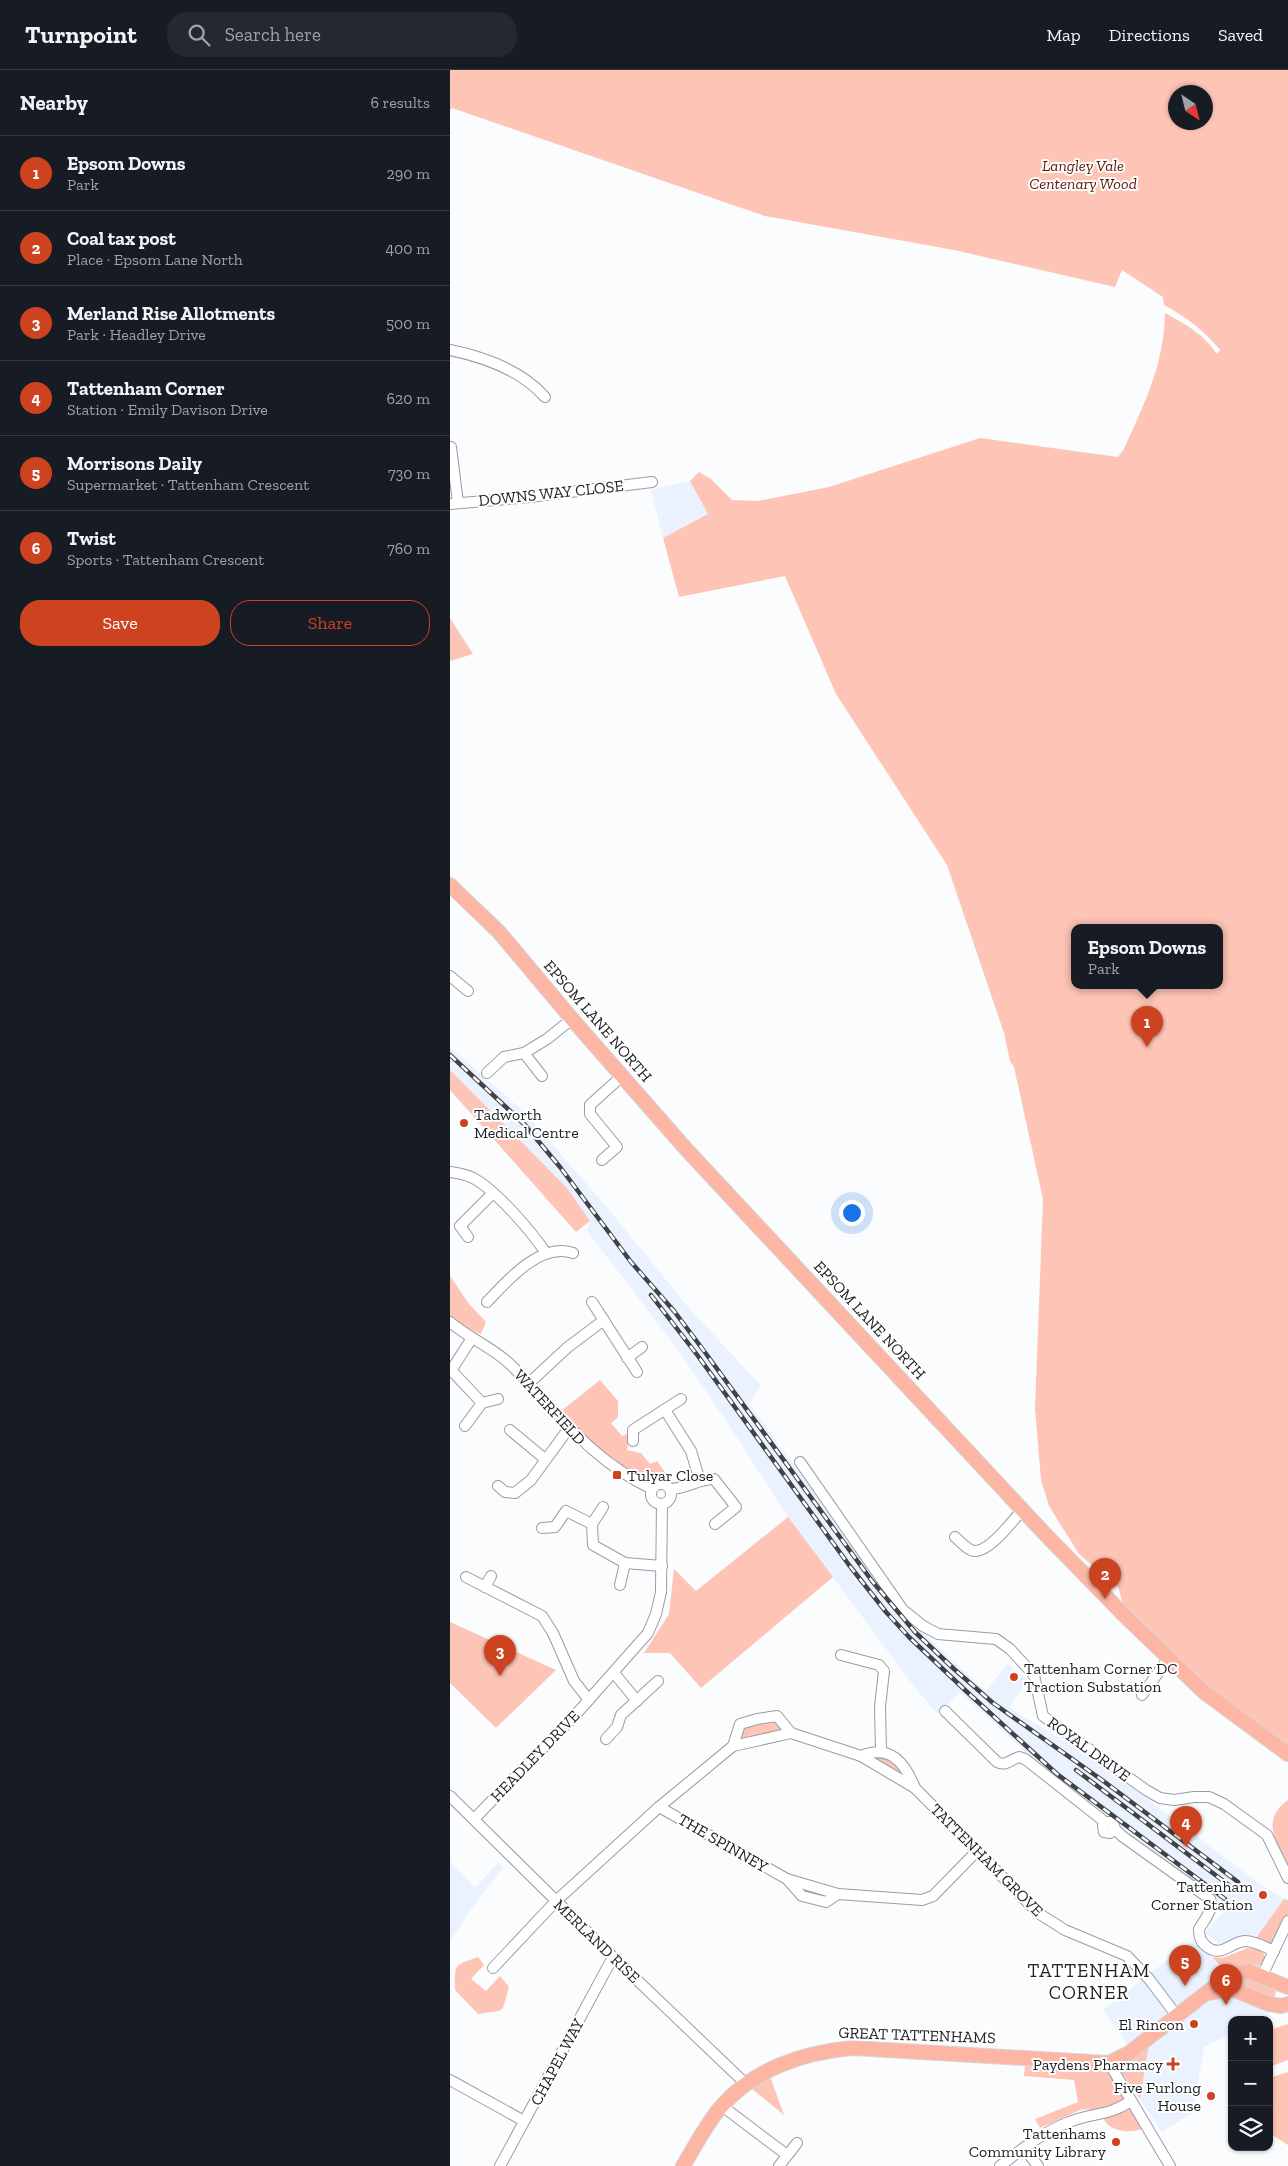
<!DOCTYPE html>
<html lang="en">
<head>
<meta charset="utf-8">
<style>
  :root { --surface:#171b24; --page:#242831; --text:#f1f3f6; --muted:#9ea1a6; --line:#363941; --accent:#cd4320 }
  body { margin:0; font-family:"Zilla Slab",serif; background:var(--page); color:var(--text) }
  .controls { position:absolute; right:15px; bottom:15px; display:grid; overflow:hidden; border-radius:10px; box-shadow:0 1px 4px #0004 }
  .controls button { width:45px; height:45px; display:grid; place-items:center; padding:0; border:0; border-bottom:1px solid var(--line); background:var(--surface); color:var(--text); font:25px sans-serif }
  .compass { position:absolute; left:718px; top:15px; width:45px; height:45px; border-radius:50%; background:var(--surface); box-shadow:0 1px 4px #0004; rotate:145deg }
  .you { position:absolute; left:401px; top:1142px; width:18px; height:18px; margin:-12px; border:4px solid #fff; border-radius:50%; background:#1a73e8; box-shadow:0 0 0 8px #1a73e833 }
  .badge { display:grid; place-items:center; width:32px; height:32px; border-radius:50%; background:var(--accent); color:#fff; font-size:16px; font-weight:700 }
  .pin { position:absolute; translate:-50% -41px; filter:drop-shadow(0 1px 2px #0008) }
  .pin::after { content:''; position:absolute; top:26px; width:18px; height:15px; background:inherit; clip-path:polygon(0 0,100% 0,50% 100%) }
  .popup { position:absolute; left:621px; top:854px; width:152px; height:65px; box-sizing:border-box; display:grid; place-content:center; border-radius:10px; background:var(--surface); filter:drop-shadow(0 1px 4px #0005); font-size:16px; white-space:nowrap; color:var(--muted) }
  .popup b { font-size:19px; color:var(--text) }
  .popup::after { content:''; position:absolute; left:50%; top:100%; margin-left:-10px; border:10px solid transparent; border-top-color:var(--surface) }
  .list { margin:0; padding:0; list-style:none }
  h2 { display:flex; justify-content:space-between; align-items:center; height:65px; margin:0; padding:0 20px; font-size:21px }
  h2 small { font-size:16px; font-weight:400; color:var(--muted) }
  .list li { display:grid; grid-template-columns:32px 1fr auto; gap:15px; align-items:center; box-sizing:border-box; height:75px; padding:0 20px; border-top:1px solid var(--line) }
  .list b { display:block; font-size:19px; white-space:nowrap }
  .list p { margin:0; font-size:16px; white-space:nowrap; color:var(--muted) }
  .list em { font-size:16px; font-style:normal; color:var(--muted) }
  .actions { display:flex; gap:10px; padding:15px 20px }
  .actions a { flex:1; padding:11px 0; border:1px solid var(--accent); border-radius:20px; text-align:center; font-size:18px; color:var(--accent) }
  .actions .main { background:var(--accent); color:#fff }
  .icon { flex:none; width:28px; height:28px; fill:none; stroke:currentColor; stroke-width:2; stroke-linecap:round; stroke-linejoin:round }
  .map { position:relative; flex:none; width:838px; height:2096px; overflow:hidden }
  header { display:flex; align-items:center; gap:30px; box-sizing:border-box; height:70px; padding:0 25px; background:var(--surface); border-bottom:1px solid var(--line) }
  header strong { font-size:24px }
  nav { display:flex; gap:28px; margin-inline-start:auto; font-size:18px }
  .search { width:350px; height:45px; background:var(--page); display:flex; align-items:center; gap:12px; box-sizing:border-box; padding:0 18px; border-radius:20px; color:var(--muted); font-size:19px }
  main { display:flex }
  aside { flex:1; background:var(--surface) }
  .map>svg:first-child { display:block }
  .built { fill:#eaf2ff }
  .green { fill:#fec4b5; fill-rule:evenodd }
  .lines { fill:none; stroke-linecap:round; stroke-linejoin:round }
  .minor-casing { stroke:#989da6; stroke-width:12 }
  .major-casing { stroke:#d7d7d8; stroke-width:16 }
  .minor { stroke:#fff; stroke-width:10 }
  .major { stroke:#fdb6a4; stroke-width:14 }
  .rail-casing { stroke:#404345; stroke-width:4.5 }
  .rail { stroke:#fff; stroke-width:2.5; stroke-dasharray:8; stroke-linecap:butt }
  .poi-dot { fill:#cd4320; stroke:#fff; stroke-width:2 }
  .labels { text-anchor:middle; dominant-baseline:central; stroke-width:4; stroke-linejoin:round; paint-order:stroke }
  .park-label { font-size:16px; font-style:italic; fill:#5b1807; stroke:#fff }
  .street-label { font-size:16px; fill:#202326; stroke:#fff }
  .poi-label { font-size:16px; fill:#202326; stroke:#fff; text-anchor:end }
  .quarter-label { font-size:19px; letter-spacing:1px; fill:#202326; stroke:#fff }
</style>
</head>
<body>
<header>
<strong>Turnpoint</strong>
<div class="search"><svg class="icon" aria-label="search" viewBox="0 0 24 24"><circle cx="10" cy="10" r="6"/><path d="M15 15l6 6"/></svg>Search here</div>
<nav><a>Map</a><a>Directions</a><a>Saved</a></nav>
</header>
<main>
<aside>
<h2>Nearby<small>6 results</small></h2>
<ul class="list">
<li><span class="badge">1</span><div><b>Epsom Downs</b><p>Park</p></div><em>290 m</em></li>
<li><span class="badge">2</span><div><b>Coal tax post</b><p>Place · Epsom Lane North</p></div><em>400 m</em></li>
<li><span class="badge">3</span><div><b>Merland Rise Allotments</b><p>Park · Headley Drive</p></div><em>500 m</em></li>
<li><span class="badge">4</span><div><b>Tattenham Corner</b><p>Station · Emily Davison Drive</p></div><em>620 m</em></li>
<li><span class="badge">5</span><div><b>Morrisons Daily</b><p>Supermarket · Tattenham Crescent</p></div><em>730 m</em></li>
<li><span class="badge">6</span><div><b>Twist</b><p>Sports · Tattenham Crescent</p></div><em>760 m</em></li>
</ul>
<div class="actions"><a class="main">Save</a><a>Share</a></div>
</aside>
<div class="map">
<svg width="838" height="2096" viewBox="0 0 838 2096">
  <rect width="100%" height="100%" fill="#fafcfd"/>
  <!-- built -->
  <g class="built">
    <path d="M 240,411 L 258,444 L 213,468 L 201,420 Z"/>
    <path d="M 0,977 L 75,1043 L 155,1135 L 239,1238 L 311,1316 L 299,1333 L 421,1503 L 462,1553 L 536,1621 L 557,1594 L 578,1610 L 559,1638 L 640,1686 L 803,1809 L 834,1829 L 809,1864 L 774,1877 L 755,1863 L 777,1837 L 580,1686 L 510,1622 L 488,1644 L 467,1620 L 338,1447 L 275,1349 L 223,1273 L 137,1161 L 140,1151 L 0,1000 Z"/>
    <path d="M 0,1792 L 25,1818 L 48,1793 L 53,1798 L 30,1826 L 0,1871 Z"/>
    <path d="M 743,1870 L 823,1948 L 782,1950 L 782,1963 L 754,1977 L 743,2042 L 712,2062 L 690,2029 L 699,1976 L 685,1985 L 653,1940 Z"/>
  </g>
  <!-- green -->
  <g class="green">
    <path d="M 0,0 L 838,0 L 838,1682 L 748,1610 L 674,1536 L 668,1517 L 629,1484 L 599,1436 L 591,1410 L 585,1339 L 593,1129 L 564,997 L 560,991 L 554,963 L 497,795 L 386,624 L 335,506 L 229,527 L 213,468 L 258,444 L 240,411 L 249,402 L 261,409 L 282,430 L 308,431 L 379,417 L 530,368 L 668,387 L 674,379 C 695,332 714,295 715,243 C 736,254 754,265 767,284 L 770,280 C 754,260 736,247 714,235 L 713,227 L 672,200 L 665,217 L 504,180 L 315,146 L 2,38 L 0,40 ZM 726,22 L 756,22 L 756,52 L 726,52 ZM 624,858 L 770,858 L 770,916 L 624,916 Z"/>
    <path d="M 0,548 L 23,584 L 0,591 Z"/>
    <path d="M 0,1000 L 117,1118 L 140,1151 L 126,1162 L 0,1020 Z"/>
    <path d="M 0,1206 L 19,1234 L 36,1252 L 31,1264 L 14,1257 L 0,1247 Z"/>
    <path d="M 150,1310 L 168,1331 L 168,1347 L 161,1353 L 172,1366 L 177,1364 L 179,1368 L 177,1380 L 191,1383 L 200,1394 L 207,1391 L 220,1409 L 186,1411 L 106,1345 Z"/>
    <path d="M 338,1447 L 383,1507 L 251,1618 L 220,1583 L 194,1583 L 219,1544 L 224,1499 L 246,1521 Z"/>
    <path d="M 0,1552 L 106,1600 L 46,1658 L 0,1613 Z"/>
    <path d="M 327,1646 L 341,1663 L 283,1676 L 290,1654 Z"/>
    <path d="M 411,1686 L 447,1688 L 465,1718 Z"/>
    <path d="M 838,1730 L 838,1798 C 828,1773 809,1751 838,1730 Z"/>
    <path d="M 834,1829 L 838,1830 L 838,1851 L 824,1881 L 803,1872 Z"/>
    <path d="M 798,1878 C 808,1879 814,1880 816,1890 L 809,1896 L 801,1894 L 776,1902 L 762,1887 L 772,1888 Z"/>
    <path d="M 28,1887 L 34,1895 L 21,1909 L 36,1921 L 50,1906 L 59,1917 L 53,1938 L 49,1941 L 28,1944 L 5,1920 C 5,1893 3,1896 28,1887 Z"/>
    <path d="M 798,1901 L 827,1918 L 824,1929 L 791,1924 L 792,1912 Z"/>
    <path d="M 838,1954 L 838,1990 L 819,1997 L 819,1960 Z"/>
    <path d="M 699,1975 L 690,2029 L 667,1996 Z"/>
    <path d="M 634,1991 L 659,1993 L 697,2057 C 684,2064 656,2064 652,2044 L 641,2045 L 639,2039 L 630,2040 L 590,2058 L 585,2049 L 628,2032 L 624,2010 L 574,2006 L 575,1996 L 630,1999 Z"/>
    <path d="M 318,2001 L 334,2045 L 296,2014 Z"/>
    <path d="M 838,2002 L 838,2075 L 819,2063 L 819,2008 Z"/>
  </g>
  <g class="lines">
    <!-- minor casing -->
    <g class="minor-casing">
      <g id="minor">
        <path d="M 0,280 C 34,287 71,300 95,327"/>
        <path d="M 1,377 L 8,433"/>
        <path d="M 0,434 L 79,427 L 202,412"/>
        <path d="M 0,906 L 18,921"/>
        <path d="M 74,983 L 97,969 L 122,949"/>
        <path d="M 37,1003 L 54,987 L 74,983 L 92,1006"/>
        <path d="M 152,1090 L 167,1077 L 140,1044 L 140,1035 L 172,1006"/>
        <path d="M 0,1102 C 7,1103 16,1104 23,1108 C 46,1120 81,1161 96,1183"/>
        <path d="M 18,1167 L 10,1156 L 43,1123"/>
        <path d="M 37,1232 C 57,1211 90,1172 123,1183"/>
        <path d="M 142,1232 L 187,1302"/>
        <path d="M 0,1252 C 20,1269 44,1278 62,1296 C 110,1344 139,1389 202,1419"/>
        <path d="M 177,1288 L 192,1277"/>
        <path d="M 0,1299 L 32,1333 L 15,1356"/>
        <path d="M 2,1299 L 22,1268"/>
        <path d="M 78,1314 L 118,1277 L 154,1250"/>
        <path d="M 32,1333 L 48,1329"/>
        <path d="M 215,1340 L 241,1381 L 250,1411"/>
        <path d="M 60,1360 L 95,1389"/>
        <path d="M 183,1371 L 183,1360 L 231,1329"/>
        <path d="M 350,1392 L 453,1540 L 473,1556 L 488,1564 L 546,1569 L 560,1579 L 584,1605 L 593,1646 L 696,1720 L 710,1728 L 724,1730 L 744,1727 L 759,1727 L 774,1734 L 817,1765 L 838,1808"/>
        <circle cx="211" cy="1424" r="10"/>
        <path d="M 48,1416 L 55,1422 L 65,1423 L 81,1410 L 119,1358"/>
        <path d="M 220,1419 C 236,1419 248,1409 264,1409 L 286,1437 L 265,1454"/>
        <path d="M 142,1454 L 153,1437"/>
        <path d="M 92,1458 L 105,1457 L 116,1441 L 142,1454 L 143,1475 L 175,1493 L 212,1496"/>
        <path d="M 505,1467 C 510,1471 518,1481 525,1481 C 540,1481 563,1451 572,1440"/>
        <path d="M 16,1507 L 92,1546 L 103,1563 L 124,1611 L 139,1630"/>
        <path d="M 170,1515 L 175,1493"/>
        <path d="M 35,1517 L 41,1506"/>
        <path d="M 391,1585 L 429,1595 L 434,1601 L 430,1637 L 431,1681"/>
        <path d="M 164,1603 L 187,1631"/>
        <path d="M 692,1625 L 718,1589"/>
        <path d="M 495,1641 L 547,1692 C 556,1697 561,1689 569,1687 L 575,1689 L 655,1752 L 663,1752 L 665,1759 L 672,1766 L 760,1829 C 764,1840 754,1850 749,1859 C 749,1866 750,1871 756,1876 C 771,1889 780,1872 795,1871 C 805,1871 815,1877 824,1881"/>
        <path d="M 156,1669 L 167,1657 L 171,1645 L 208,1611"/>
        <path d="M 283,1676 L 290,1654 L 307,1649 L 327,1646 L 341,1663"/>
        <path d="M 411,1686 C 441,1674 455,1693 465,1718"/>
        <path d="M 0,1726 L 163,1887 L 296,2014"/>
        <path d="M 209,1737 L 337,1809 L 388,1824 L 472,1830 L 483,1826 L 527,1781"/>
        <path d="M 24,1749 L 128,1642 L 198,1563 L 206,1544 L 211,1522 L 212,1434"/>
        <path d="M 655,1752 L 653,1756 L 654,1762 L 660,1763 L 665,1759"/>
        <path d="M 337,1809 L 352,1826 L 376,1832 L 388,1824"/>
        <path d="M 43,1898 L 106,1831 L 209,1737 L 283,1676 L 341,1663 L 411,1686 L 465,1718 L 588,1843 L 615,1860 L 677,1886 L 699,1909 L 727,1946"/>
        <path d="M 812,1906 L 838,1851"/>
        <path d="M 659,1993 L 720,2096"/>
        <path d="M 0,2010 L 74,2051"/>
        <path d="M 272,2036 L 337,2085"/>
        <path d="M 574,2078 L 588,2096"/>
        <path d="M 50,2096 L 163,1887"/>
        <path d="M 329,2096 L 347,2073"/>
        <path d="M 550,2096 C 572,2079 593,2062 619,2052 C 643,2042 657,2047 681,2031"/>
      </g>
    </g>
    <!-- major casing -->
    <g class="major-casing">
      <g id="major">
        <path d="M 0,815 L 49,862 L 122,949 L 236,1079 L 594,1463 L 674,1545 L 754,1622 L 838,1684"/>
        <path d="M 758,1923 L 782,1919 L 819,1934 L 831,1936 L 838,1934"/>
        <path d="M 233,2096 C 245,2076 256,2055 270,2038 C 303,1999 354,1982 403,1978 L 659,1993 L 679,1983 L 778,1906 L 798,1901 L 838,1917"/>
      </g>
    </g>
    <!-- minor -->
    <use href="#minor" class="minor"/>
    <!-- major -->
    <use href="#major" class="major"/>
    <!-- rail casing -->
    <g class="rail-casing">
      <g id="rail">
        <path d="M 0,985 L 74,1054 L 110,1097 L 181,1192 L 224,1241 L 254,1281 L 422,1511 L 465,1562 L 504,1599 L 543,1633 L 652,1710 L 788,1812"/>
        <path d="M 201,1225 L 248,1286 L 399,1495 L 436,1542 L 459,1567 L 516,1621 L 607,1704 L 775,1829"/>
        <path d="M 626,1700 L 784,1819"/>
      </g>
    </g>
    <!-- rail -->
    <use href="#rail" class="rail"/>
  </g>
  <!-- markers -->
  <g class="poi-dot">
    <circle cx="14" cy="1053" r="5"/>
    <rect x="162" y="1400" width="10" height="10" rx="2.5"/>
    <circle cx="564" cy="1607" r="5"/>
    <circle cx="813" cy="1825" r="5"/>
    <circle cx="744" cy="1954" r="5"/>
    <path d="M720.5 1986.5h5v5h5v5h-5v5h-5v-5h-5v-5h5z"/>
    <circle cx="761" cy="2026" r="5"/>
    <circle cx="666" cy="2072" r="5"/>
  </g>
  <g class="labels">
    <!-- park labels -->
    <g class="park-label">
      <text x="633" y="95">Langley Vale<tspan x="633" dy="18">Centenary Wood</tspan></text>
    </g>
    <!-- street labels -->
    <g class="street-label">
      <text transform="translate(101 423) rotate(-6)">DOWNS WAY CLOSE</text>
      <text transform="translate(148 951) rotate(49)">EPSOM LANE NORTH</text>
      <text transform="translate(420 1250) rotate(47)">EPSOM LANE NORTH</text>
      <text transform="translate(100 1337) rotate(47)">WATERFIELD</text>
      <text transform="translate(639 1679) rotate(36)">ROYAL DRIVE</text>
      <text transform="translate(85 1686) rotate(-46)">HEADLEY DRIVE</text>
      <text transform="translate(273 1773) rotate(30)">THE SPINNEY</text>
      <text transform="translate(537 1790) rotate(45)">TATTENHAM GROVE</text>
      <text transform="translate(147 1871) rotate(44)">MERLAND RISE</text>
      <text transform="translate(467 1965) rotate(2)">GREAT TATTENHAMS</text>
      <text transform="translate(107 1992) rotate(-62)">CHAPEL WAY</text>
    </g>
    <!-- poi labels -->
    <g class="poi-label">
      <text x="24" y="1044" text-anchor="start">Tadworth<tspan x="24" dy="18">Medical Centre</tspan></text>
      <text x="177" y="1405" text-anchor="start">Tulyar Close</text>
      <text x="574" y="1598" text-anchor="start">Tattenham Corner DC<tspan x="574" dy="18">Traction Substation</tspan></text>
      <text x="803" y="1816">Tattenham<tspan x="803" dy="18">Corner Station</tspan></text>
      <text x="734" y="1954">El Rincon</text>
      <text x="713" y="1994">Paydens Pharmacy</text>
      <text x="751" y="2017">Five Furlong<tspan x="751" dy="18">House</tspan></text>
      <text x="656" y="2063">Tattenhams<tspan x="656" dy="18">Community Library</tspan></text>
    </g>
    <!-- quarter labels -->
    <g class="quarter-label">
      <text x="639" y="1900">TATTENHAM<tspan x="639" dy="22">CORNER</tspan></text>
    </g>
  </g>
</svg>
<div class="controls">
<button>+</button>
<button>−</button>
<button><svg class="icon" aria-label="layers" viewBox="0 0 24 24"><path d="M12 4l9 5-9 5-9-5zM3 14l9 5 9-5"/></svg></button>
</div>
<svg class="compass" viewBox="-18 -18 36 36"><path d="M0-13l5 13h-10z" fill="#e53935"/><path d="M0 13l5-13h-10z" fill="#9ea1a6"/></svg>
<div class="you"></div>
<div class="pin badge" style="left:697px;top:977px">1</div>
<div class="popup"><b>Epsom Downs</b>Park</div>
<div class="pin badge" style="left:655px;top:1529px">2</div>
<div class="pin badge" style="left:50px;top:1606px">3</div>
<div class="pin badge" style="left:736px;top:1777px">4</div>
<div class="pin badge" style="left:735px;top:1916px">5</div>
<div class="pin badge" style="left:776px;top:1935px">6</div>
</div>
</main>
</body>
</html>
